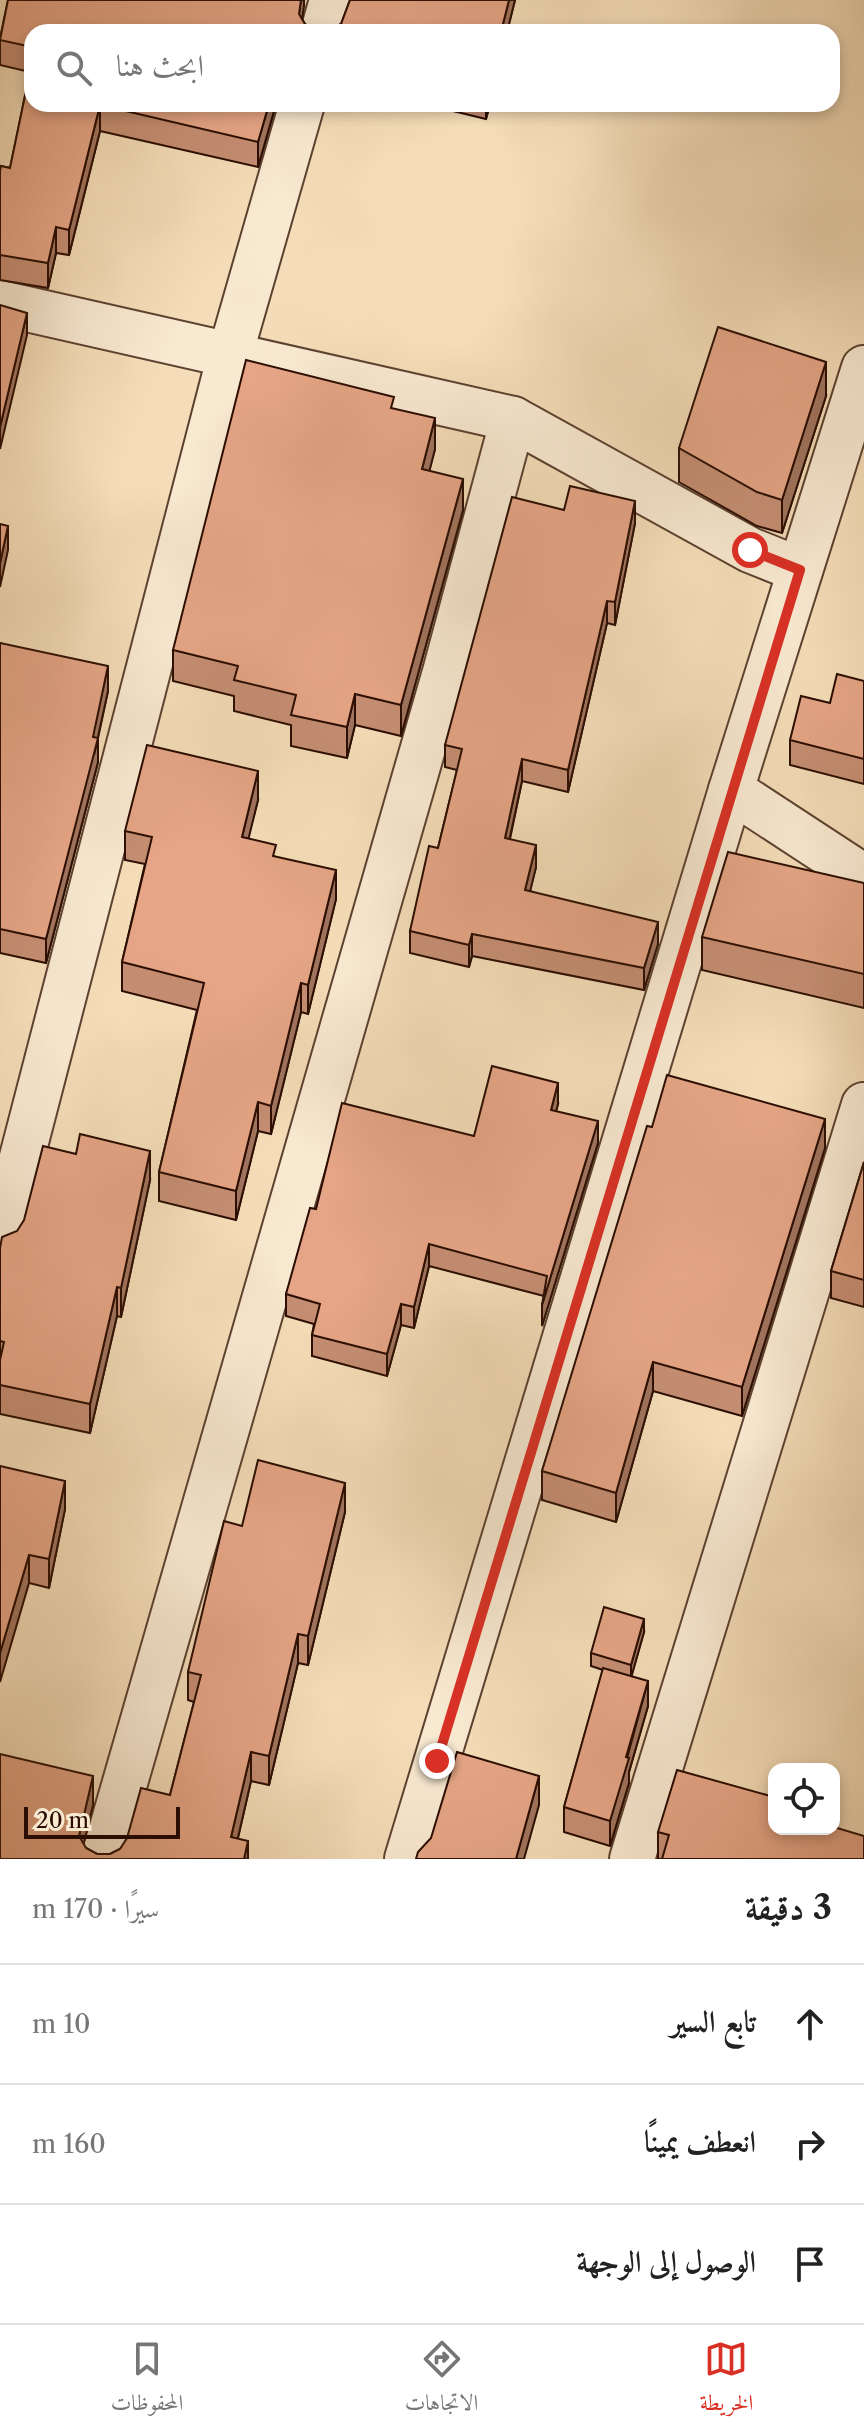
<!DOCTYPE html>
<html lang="ar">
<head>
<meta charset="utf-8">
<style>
  :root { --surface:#fff; --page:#f2f2f2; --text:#222; --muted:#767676; --line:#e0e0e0; --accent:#d93025 }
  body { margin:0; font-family:"Libre Caslon Text",Amiri,serif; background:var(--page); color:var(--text); direction:rtl }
  .controls { position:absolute; right:24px; bottom:24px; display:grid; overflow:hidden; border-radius:16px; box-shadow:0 4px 12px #0003 }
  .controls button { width:72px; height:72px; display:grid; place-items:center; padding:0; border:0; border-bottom:2px solid var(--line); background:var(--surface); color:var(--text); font:40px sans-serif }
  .scale { position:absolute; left:24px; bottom:20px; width:156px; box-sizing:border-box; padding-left:8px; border:4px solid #2b0d02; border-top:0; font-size:22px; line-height:28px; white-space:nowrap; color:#2b0d02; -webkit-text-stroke:6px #f8e9d1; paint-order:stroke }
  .stop { position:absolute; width:24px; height:24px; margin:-18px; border:6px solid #d93025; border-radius:50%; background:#fff }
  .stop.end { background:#d93025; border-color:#fff; box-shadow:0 2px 8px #0008 }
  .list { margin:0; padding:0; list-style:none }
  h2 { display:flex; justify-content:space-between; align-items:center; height:104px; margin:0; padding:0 32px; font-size:34px }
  h2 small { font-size:26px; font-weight:400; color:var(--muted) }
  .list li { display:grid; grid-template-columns:52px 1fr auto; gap:24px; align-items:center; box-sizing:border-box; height:120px; padding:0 32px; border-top:2px solid var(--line) }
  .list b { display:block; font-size:30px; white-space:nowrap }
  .list em { font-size:26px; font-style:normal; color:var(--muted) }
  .icon { flex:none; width:44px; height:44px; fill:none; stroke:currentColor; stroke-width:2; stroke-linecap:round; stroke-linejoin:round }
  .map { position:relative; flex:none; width:864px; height:1859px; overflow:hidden; direction:ltr }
  .search { position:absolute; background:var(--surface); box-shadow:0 4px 12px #0003; left:24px; right:24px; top:24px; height:88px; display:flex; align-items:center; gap:20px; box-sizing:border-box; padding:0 28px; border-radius:24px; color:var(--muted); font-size:30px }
  .sheet { height:464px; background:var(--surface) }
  nav { display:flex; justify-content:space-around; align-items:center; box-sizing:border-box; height:112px; border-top:2px solid var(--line); background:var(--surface); font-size:22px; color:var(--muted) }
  nav a { display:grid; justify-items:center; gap:4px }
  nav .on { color:var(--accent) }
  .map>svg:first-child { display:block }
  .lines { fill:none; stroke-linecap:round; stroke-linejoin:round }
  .minor-casing { stroke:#5d4130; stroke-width:48 }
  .minor { stroke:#f8e9d1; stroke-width:44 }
  .wall { fill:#c58e73; stroke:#2b0d02; stroke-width:2 }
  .shaded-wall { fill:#a0745e; stroke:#2b0d02; stroke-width:2 }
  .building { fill:#e5a586; stroke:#2b0d02; stroke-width:2 }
  .route { stroke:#d93025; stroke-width:10 }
</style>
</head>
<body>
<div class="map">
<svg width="864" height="1859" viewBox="0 0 864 1859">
  <rect width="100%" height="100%" fill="#f4ddb8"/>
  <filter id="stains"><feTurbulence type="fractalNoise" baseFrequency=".0025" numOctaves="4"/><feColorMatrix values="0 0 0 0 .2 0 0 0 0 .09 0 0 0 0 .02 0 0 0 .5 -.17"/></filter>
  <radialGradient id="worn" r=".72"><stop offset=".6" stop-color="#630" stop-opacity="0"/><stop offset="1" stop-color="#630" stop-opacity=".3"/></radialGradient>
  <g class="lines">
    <!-- minor casing -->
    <g class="minor-casing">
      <g id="minor">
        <path d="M 323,32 L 332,0"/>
        <path d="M 0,303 L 513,419 L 750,550 L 800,570"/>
        <path d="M 731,790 L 864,877"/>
        <path d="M 0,1242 L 230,355 L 302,104"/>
        <path d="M 103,1859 L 445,672 L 513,419"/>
        <path d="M 407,1859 L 731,790 L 864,368"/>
        <path d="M 632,1859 L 864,1105"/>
      </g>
    </g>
    <!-- minor -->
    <use href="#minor" class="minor"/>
  </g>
  <!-- wall -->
  <g class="wall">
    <path d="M 8,0 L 304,0 L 302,19 L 305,24 L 316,31 L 328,31 L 341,24 L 350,0 L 515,0 L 507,32 L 32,32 L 32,104 L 276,104 L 258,167 L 100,131 L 69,255 L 56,253 L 48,288 L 0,280 L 0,171 L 1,166 L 10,168 L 30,72 L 0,65 L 0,38 Z"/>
    <path d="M 424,104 L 490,104 L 486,119 Z"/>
    <path d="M 826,396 L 782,533 L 757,526 L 679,482 L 679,448 Z"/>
    <path d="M 394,409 L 435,449 L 429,471 L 463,510 L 401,736 L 355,725 L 347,758 L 291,746 L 291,725 L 234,711 L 234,696 L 173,681 L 173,650 Z"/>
    <path d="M 564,510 L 635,523 L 615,625 L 607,623 L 568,792 L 522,781 L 510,839 L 536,867 L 530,891 L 658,944 L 644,990 L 472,956 L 469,967 L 410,953 L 410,931 L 438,848 L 457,770 L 445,767 L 445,745 Z"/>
    <path d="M 0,643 L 108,691 L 98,738 L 98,762 L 46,963 L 0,953 Z"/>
    <path d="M 864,681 L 864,784 L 790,765 L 790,740 L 830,703 Z"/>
    <path d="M 258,800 L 248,838 L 336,899 L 308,1014 L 301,1012 L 271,1134 L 258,1131 L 236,1220 L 159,1201 L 159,1172 L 197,1010 L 122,991 L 122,962 L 145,864 L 125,860 L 125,831 Z"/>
    <path d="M 864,883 L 864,1008 L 702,970 L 702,937 Z"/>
    <path d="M 558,1104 L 556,1111 L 598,1143 L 542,1326 L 544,1296 L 429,1266 L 414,1328 L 401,1325 L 387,1376 L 312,1356 L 312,1335 L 314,1324 L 286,1316 L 286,1294 L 316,1209 L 474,1136 Z"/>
    <path d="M 652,1127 L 825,1148 L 742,1416 L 653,1391 L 616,1522 L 542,1500 L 542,1471 Z"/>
    <path d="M 864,1162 L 864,1307 L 831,1298 L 831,1271 Z"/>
    <path d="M 150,1180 L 121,1317 L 117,1316 L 90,1433 L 0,1414 L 0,1248 Z"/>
    <path d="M 0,1466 L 65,1509 L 49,1588 L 29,1583 Z"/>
    <path d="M 345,1512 L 308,1665 L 298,1663 L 269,1785 L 251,1781 L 238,1838 L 248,1859 L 0,1859 L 93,1805 L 83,1844 L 86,1848 L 97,1854 L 110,1854 L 120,1849 L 170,1795 L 194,1702 L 188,1700 L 188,1672 L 242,1526 Z"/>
    <path d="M 644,1632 L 631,1677 L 648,1706 L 629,1772 L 629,1783 L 610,1846 L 564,1832 L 564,1807 L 603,1670 L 591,1666 L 591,1653 Z"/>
    <path d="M 774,1829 L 864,1859 L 658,1859 L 658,1832 Z"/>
  </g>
  <!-- shaded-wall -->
  <g class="shaded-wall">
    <path d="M 301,0 L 304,0 L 304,6 L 300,32 L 299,14 Z"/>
    <path d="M 509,0 L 515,0 L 507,32 L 501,32 Z"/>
    <path d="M 269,104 L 276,104 L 258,167 L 258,142 Z"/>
    <path d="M 486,104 L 490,104 L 486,119 Z"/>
    <path d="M 100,105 L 100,131 L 69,255 L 69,230 Z"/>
    <path d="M 56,227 L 56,253 L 48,288 L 48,263 Z"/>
    <path d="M 27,313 L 27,335 L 0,449 L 0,427 Z"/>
    <path d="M 826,362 L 826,396 L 782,533 L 782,500 Z"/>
    <path d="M 435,418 L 435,449 L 422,500 L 422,469 Z"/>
    <path d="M 463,479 L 463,510 L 401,736 L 401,705 Z"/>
    <path d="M 635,501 L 635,523 L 615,625 L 615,602 Z"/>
    <path d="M 8,526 L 8,550 L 0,587 L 0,563 Z"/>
    <path d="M 607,601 L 607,623 L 568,792 L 568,770 Z"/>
    <path d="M 108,666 L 108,691 L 94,755 L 98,738 L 98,762 L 46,963 L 46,939 Z"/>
    <path d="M 355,694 L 355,725 L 347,758 L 347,727 Z"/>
    <path d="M 522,759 L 522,781 L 505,860 L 505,838 Z"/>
    <path d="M 258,771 L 258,800 L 242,865 L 242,837 Z"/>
    <path d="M 536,845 L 536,867 L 525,912 L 525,890 Z"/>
    <path d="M 336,870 L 336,899 L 308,1014 L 308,985 Z"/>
    <path d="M 658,922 L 658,944 L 644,990 L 644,968 Z"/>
    <path d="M 472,934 L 472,956 L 469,967 L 469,945 Z"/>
    <path d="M 301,983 L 301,1012 L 271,1134 L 271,1106 Z"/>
    <path d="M 558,1083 L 558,1104 L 551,1131 L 551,1110 Z"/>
    <path d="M 258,1102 L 258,1131 L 236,1220 L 236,1191 Z"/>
    <path d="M 825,1119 L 825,1148 L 742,1416 L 742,1387 Z"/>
    <path d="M 598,1121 L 598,1143 L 542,1326 L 542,1305 Z"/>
    <path d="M 150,1151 L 150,1180 L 121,1317 L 121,1288 Z"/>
    <path d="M 429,1244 L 429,1266 L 414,1328 L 414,1307 Z"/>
    <path d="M 117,1287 L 117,1316 L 90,1433 L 90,1404 Z"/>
    <path d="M 401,1304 L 401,1325 L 387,1376 L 387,1354 Z"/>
    <path d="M 653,1362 L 653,1391 L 616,1522 L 616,1493 Z"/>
    <path d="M 65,1481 L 65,1509 L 49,1588 L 49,1559 Z"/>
    <path d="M 345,1483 L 345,1512 L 308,1665 L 308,1636 Z"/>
    <path d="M 29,1555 L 29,1583 L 0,1682 L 0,1653 Z"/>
    <path d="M 644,1619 L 644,1632 L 631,1678 L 631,1665 Z"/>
    <path d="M 298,1634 L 298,1663 L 269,1785 L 269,1756 Z"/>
    <path d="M 648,1681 L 648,1706 L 629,1772 L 629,1783 L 610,1846 L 610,1821 Z"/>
    <path d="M 251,1752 L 251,1781 L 233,1859 L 231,1837 Z"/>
    <path d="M 93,1776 L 93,1805 L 80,1859 L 79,1836 Z"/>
    <path d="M 539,1776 L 539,1805 L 524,1859 L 516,1859 Z"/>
    <path d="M 248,1841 L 248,1859 L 244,1859 Z"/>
  </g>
  <!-- building -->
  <g class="building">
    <path d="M 8,0 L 301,0 L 299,14 L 305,24 L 316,31 L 328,31 L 341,24 L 350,0 L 509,0 L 501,32 L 32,32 L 32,47 L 0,40 Z"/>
    <path d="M 32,62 L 32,104 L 269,104 L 258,142 L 100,105 L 69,230 L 56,227 L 48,263 L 0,255 L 0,171 L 1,166 L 10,168 Z"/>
    <path d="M 0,305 L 27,313 L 0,427 Z"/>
    <path d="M 718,327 L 826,362 L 782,500 L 757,492 L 679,448 Z"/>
    <path d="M 246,360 L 394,397 L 391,408 L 435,418 L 422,469 L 463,479 L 401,705 L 355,694 L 347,727 L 291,715 L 296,695 L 234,680 L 238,666 L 173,650 Z"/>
    <path d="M 570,486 L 635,501 L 615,602 L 607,601 L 568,770 L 522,759 L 505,838 L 536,845 L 525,890 L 658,922 L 644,968 L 472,934 L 469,945 L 410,931 L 429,846 L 438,848 L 462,749 L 445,745 L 512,497 L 564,510 Z"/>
    <path d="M 0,524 L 8,526 L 0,563 Z"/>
    <path d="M 0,643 L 108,666 L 93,737 L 98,738 L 46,939 L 0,929 Z"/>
    <path d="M 837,674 L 864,681 L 864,759 L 790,740 L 801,696 L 830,703 Z"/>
    <path d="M 147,745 L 258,771 L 242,837 L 276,845 L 273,856 L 336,870 L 308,985 L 301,983 L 271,1106 L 258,1102 L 236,1191 L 159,1172 L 204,983 L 122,962 L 152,837 L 125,831 Z"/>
    <path d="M 728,852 L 864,883 L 864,974 L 702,937 Z"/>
    <path d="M 492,1066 L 558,1083 L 551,1110 L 598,1121 L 542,1305 L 547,1276 L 429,1244 L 414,1307 L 401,1304 L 387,1354 L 312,1335 L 320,1304 L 286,1294 L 310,1208 L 316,1209 L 342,1103 L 474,1136 Z"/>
    <path d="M 667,1075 L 825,1119 L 742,1387 L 653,1362 L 616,1493 L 542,1471 L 647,1126 L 652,1127 Z"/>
    <path d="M 80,1134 L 150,1151 L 121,1288 L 117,1287 L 90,1404 L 0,1385 L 0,1360 L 4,1342 L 0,1341 L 0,1248 L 2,1237 L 17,1231 L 24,1220 L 43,1146 L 76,1154 Z"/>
    <path d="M 864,1162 L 864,1280 L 831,1271 Z"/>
    <path d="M 258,1460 L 345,1483 L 308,1636 L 298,1634 L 269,1756 L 251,1752 L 231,1837 L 248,1841 L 244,1859 L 0,1859 L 0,1754 L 93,1776 L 79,1836 L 86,1848 L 97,1854 L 110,1854 L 120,1849 L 127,1838 L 141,1788 L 170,1795 L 201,1675 L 188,1672 L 224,1521 L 242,1526 Z"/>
    <path d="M 0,1466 L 65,1481 L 49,1559 L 29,1555 L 0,1653 Z"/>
    <path d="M 604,1607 L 644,1619 L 631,1665 L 591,1653 Z"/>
    <path d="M 603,1668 L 648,1681 L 626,1757 L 629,1758 L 610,1821 L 564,1807 Z"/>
    <path d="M 457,1752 L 539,1776 L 516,1859 L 416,1859 L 418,1852 L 431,1838 Z"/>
    <path d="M 677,1770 L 774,1797 L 774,1829 L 834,1829 L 834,1827 L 864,1836 L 864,1859 L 662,1859 L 669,1835 L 658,1832 Z"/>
  </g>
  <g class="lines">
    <!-- route -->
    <path class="route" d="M 437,1761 L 800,570 L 750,550"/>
  </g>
  <rect width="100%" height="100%" filter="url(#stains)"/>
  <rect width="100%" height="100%" fill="url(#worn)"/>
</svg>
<div class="controls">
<button><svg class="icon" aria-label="locate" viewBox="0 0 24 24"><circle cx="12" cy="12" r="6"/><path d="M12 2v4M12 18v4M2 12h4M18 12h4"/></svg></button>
</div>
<div class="scale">20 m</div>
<div class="stop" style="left:750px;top:550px"></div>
<div class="stop end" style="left:437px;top:1761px"></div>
<div class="search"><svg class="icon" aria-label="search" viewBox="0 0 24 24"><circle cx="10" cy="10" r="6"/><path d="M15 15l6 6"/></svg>ابحث هنا</div>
</div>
<section class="sheet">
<h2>3 دقيقة<small>سيرًا · 170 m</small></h2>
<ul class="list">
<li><svg class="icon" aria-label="ahead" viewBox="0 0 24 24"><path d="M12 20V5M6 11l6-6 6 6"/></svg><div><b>تابع السير</b></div><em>10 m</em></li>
<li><svg class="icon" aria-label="right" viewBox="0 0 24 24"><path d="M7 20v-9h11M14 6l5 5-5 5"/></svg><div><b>انعطف يمينًا</b></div><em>160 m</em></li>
<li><svg class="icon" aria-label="arrive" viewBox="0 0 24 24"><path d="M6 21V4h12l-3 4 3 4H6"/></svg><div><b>الوصول إلى الوجهة</b></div></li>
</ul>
</section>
<nav>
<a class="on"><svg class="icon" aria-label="map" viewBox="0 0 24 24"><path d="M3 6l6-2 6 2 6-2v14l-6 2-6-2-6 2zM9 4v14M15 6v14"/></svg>الخريطة</a>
<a><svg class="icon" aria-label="directions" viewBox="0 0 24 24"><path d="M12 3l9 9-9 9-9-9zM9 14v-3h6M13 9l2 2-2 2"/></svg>الاتجاهات</a>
<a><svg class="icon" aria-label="saved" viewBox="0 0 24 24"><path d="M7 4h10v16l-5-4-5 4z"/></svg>المحفوظات</a>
</nav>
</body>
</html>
